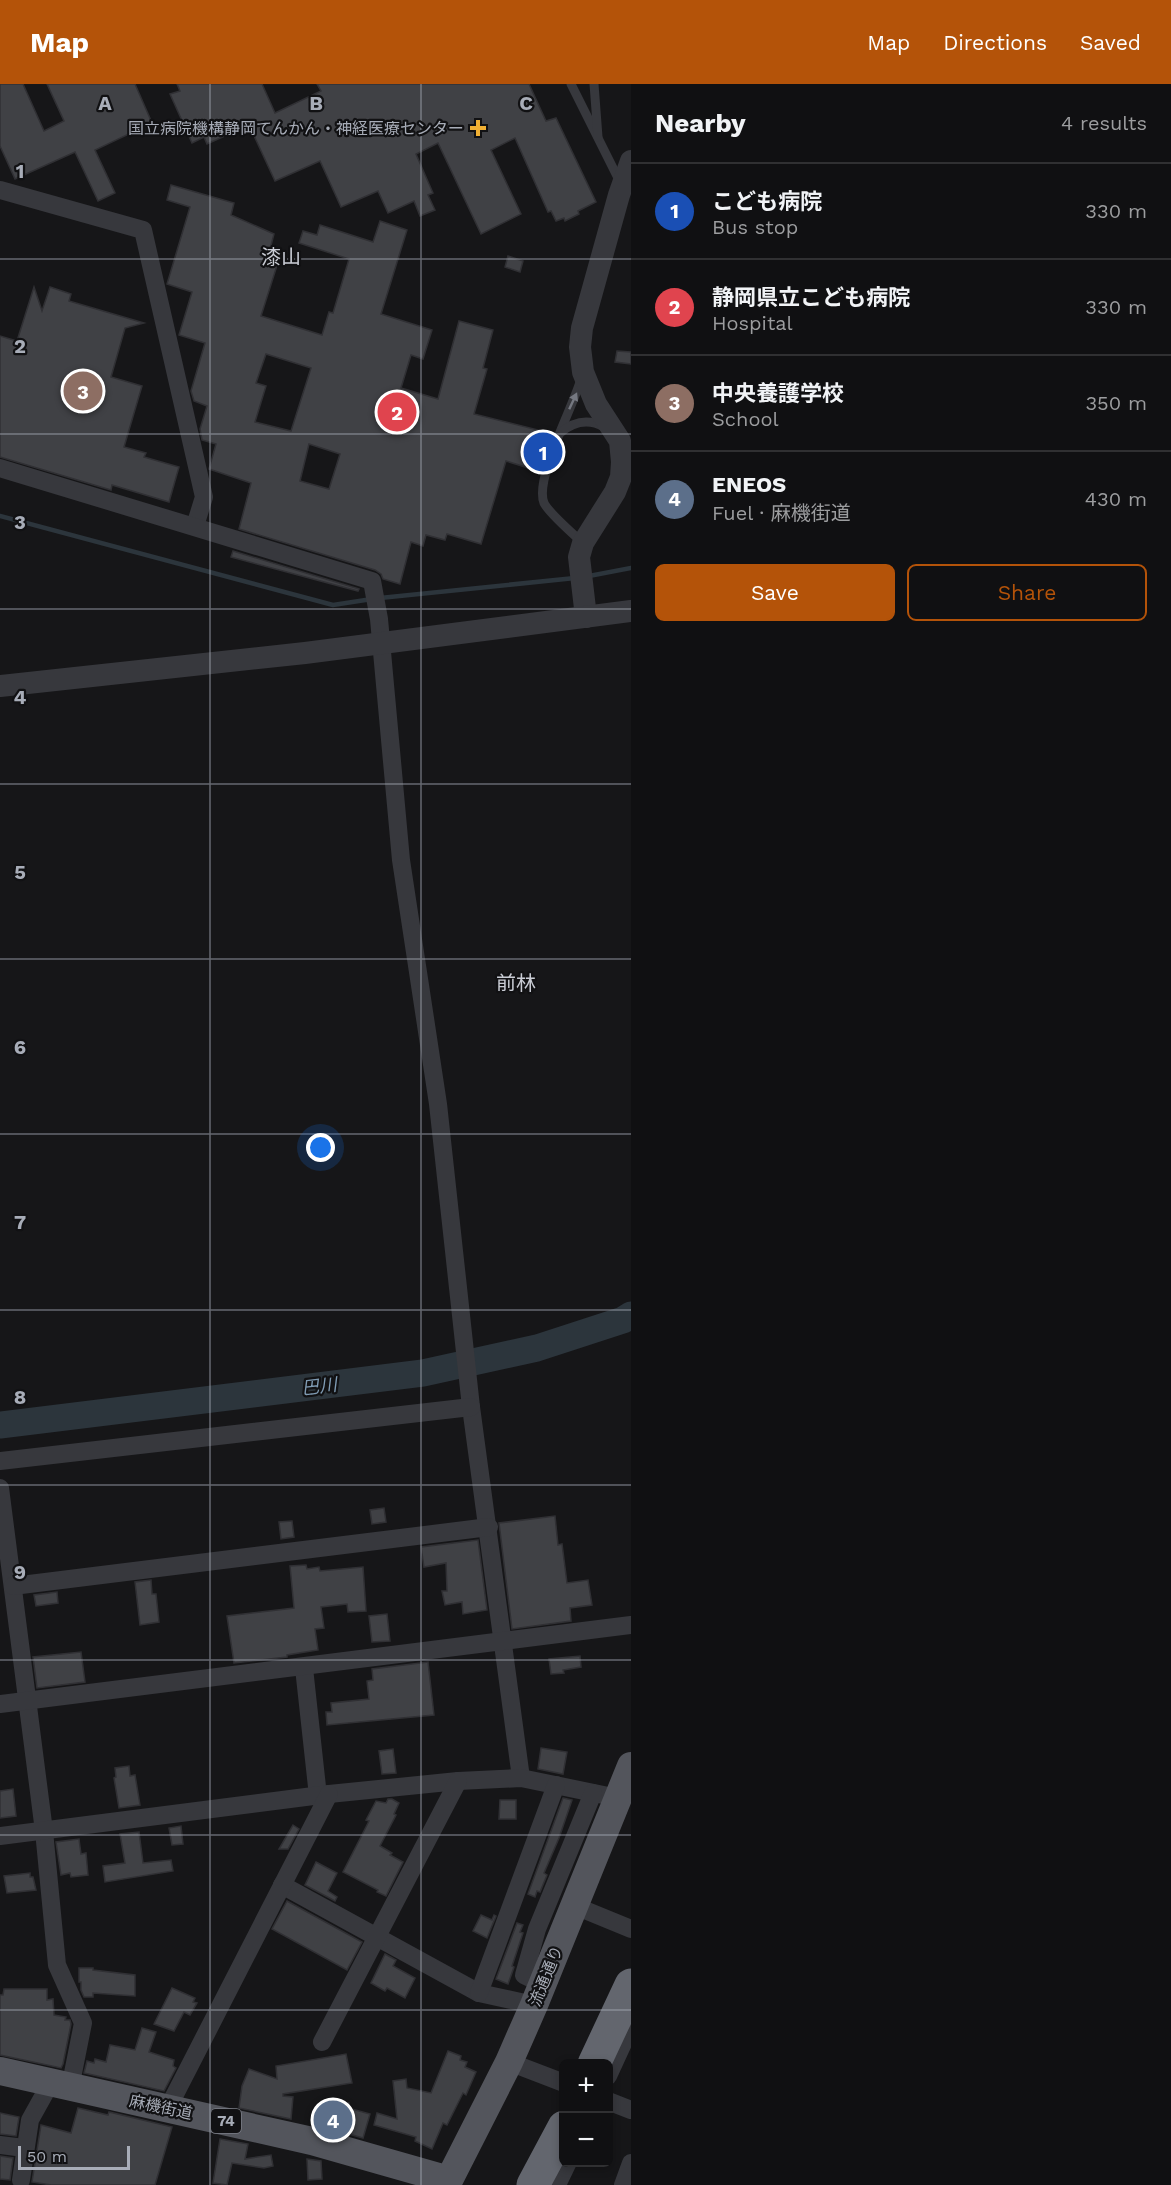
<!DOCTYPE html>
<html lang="en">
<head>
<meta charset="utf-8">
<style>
  :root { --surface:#101012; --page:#19191b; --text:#f1f3f6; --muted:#9c9d9f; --line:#303032; --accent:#b45309 }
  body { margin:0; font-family:"Work Sans","Noto Sans JP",sans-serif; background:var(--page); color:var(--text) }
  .controls { position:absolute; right:18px; bottom:18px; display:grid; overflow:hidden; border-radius:9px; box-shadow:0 3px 9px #0003 }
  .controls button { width:54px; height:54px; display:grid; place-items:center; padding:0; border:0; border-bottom:2px solid var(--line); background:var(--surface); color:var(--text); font:30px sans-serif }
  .scale { position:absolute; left:18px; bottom:15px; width:112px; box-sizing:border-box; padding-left:6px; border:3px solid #a8adb8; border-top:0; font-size:16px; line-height:21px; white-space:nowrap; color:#a8adb8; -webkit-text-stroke:4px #111113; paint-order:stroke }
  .you { position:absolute; left:321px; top:1064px; width:21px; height:21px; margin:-15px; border:4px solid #fff; border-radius:50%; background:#1a73e8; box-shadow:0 0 0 9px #1a73e833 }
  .badge { display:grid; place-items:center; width:39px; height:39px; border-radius:50%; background:var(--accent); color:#fff; font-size:20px; font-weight:700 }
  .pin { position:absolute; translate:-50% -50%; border:3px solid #fff; box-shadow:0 2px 6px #0006 }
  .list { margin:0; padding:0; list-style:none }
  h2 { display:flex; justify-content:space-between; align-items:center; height:78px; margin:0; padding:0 24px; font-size:26px }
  h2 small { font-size:20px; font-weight:400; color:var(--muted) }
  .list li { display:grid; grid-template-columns:39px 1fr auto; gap:18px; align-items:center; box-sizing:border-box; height:96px; padding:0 24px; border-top:2px solid var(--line) }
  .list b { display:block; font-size:22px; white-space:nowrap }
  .list p { margin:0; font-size:20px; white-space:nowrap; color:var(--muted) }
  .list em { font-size:20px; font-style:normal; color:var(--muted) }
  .actions { display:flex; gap:12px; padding:18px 24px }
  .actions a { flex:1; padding:14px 0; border:2px solid var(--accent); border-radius:9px; text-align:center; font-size:21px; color:var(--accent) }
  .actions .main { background:var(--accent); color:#fff }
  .map { position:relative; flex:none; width:631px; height:2101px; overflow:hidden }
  header { display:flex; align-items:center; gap:36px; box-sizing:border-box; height:84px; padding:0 30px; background:var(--accent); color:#fff }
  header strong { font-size:28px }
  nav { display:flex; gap:33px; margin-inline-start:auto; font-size:21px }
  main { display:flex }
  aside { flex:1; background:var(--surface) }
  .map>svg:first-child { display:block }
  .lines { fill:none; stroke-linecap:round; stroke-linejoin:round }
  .stream { stroke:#2c353c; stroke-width:4.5 }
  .river { stroke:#2c353c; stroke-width:27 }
  .building { fill:#404145; stroke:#303034; stroke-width:1.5; fill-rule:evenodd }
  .service { stroke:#37383d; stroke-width:9 }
  .minor { stroke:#37383d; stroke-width:18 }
  .tertiary { stroke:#37383d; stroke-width:22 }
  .primary { stroke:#53555c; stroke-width:28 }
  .motorway { stroke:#63666e; stroke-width:33 }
  .oneway { fill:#757881 }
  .grid { fill:none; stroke:#a8adb8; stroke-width:1.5; stroke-opacity:0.55 }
  .poi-dot { fill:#f2b134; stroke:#111113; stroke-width:2 }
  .labels { text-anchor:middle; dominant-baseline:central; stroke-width:4.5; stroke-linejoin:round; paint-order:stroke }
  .shield { fill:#111113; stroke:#7b7e86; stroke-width:1.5 }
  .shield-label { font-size:15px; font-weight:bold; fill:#a8adb8 }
  .poi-label { font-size:16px; fill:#a8adb8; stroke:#111113; text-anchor:end }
  .street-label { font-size:16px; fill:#a8adb8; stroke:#111113 }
  .water-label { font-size:18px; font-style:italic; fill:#7f9bb3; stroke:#111113 }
  .quarter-label { font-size:20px; fill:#c9ccd4; stroke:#111113 }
  .grid-label { font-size:20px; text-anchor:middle; font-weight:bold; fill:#a8adb8; stroke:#111113; stroke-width:4.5; stroke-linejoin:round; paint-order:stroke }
</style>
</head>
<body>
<header>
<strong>Map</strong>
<nav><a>Map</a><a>Directions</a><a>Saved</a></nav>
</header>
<main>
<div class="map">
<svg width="631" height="2101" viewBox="0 0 631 2101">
  <rect width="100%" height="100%" fill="#161618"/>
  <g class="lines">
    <!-- stream -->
    <g class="stream">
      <path d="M 0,432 L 333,521 L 372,515"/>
      <path d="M 589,492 L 631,484"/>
      <path d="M 380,514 L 575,494"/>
    </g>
    <!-- river -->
    <path class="river" d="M 0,1341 L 423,1289 L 537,1264 L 623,1236 L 631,1231"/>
  </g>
  <!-- building -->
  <g class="building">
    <path d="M 0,0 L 23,0 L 44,47 L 64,37 L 47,0 L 135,0 L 152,39 L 95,66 L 115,109 L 98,117 L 75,68 L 15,95 L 0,62 Z"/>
    <path d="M 177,0 L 262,0 L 275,29 L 321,7 L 317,0 L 529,0 L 546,37 L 556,34 L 596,118 L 578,127 L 579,130 L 565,137 L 564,134 L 556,137 L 551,127 L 548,128 L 515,54 L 491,66 L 521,130 L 481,150 L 438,59 L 416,70 L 433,109 L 428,111 L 435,126 L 420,132 L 414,117 L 388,129 L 378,107 L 341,123 L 320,77 L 275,97 L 249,41 L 207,60 L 204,53 L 192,59 L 170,10 L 180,7 Z"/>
    <path d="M 171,101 L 234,119 L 231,131 L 274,150 L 269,169 L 280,172 L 261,232 L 322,251 L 329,228 L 333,229 L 349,175 L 299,159 L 303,147 L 317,151 L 320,141 L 373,158 L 380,137 L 407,146 L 381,230 L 432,246 L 423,275 L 411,271 L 401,304 L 438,315 L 459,237 L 493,246 L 483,284 L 487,285 L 474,330 L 550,349 L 538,387 L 506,377 L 481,460 L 447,450 L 445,456 L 426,451 L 423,462 L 411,458 L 400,500 L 383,495 L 381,490 L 375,486 L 239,445 L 251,399 L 209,385 L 216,360 L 202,356 L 200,345 L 207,322 L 194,317 L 191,307 L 205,259 L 179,251 L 192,208 L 167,200 L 190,123 L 167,116 ZM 266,270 L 311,284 L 291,347 L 255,338 L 266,302 L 256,299 ZM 309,360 L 340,370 L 329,405 L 300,397 Z"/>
    <path d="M 508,172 L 523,177 L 520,188 L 505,183 Z"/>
    <path d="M 34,203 L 42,227 L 50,203 L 71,210 L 69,217 L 144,239 L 125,244 L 111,293 L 142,302 L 124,363 L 146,369 L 144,373 L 179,383 L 169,418 L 112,401 L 111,406 L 0,373 L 0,252 L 17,257 Z"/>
    <path d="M 617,267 L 631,268 L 631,280 L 615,278 Z"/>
    <path d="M 233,467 L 359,505 L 358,507 L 231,473 Z"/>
    <path d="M 384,1424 L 386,1438 L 372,1440 L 370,1426 Z"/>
    <path d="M 555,1432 L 558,1461 L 562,1460 L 567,1499 L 588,1496 L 592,1521 L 570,1524 L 571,1537 L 512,1545 L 499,1439 Z"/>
    <path d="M 292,1437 L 294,1453 L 281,1455 L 279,1438 Z"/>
    <path d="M 478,1456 L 487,1526 L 463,1530 L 462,1518 L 445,1521 L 442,1507 L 447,1507 L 446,1479 L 424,1483 L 421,1463 Z"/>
    <path d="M 306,1481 L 307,1485 L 319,1483 L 320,1487 L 363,1483 L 366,1527 L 348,1528 L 347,1520 L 321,1523 L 324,1544 L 315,1545 L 318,1566 L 287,1571 L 287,1573 L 234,1579 L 227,1532 L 294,1524 L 290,1482 Z"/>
    <path d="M 151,1496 L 152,1510 L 156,1510 L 159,1538 L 140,1541 L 135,1498 Z"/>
    <path d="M 57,1508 L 58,1519 L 36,1522 L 34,1511 Z"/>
    <path d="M 387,1530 L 390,1557 L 372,1558 L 369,1532 Z"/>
    <path d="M 81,1568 L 85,1598 L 37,1604 L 33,1573 Z"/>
    <path d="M 580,1572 L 581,1583 L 563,1586 L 564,1589 L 551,1590 L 549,1575 Z"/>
    <path d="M 428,1578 L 434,1631 L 327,1641 L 326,1628 L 332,1628 L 331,1619 L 369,1615 L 367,1597 L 373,1596 L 372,1585 Z"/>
    <path d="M 541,1664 L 567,1668 L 563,1690 L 538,1685 Z"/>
    <path d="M 393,1665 L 396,1689 L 382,1690 L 379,1667 Z"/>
    <path d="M 129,1682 L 130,1692 L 135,1691 L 140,1721 L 119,1724 L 114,1694 L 116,1693 L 115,1684 Z"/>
    <path d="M 13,1705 L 16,1732 L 0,1734 L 0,1707 Z"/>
    <path d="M 563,1714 L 572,1716 L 559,1754 L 544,1789 L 547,1791 L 540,1808 L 537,1807 L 535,1813 L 528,1810 Z"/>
    <path d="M 388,1715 L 392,1715 L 399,1719 L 394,1730 L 396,1731 L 380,1762 L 392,1769 L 390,1771 L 403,1778 L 386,1812 L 377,1808 L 378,1806 L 343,1788 L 369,1737 L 366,1736 L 376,1717 L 386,1719 Z"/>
    <path d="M 500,1716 L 516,1716 L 516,1735 L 499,1735 Z"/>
    <path d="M 293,1741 L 299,1745 L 288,1765 L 279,1765 Z"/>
    <path d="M 181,1742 L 183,1760 L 172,1761 L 169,1744 Z"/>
    <path d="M 139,1748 L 143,1779 L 171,1776 L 173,1787 L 105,1798 L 103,1782 L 125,1779 L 120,1750 Z"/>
    <path d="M 79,1755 L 81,1770 L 86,1769 L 88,1791 L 71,1793 L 70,1789 L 61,1791 L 56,1758 Z"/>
    <path d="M 316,1778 L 337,1789 L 328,1807 L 337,1813 L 335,1817 L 305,1801 Z"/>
    <path d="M 30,1789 L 30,1793 L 33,1793 L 36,1806 L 7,1809 L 4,1792 Z"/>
    <path d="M 287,1817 L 362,1858 L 347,1886 L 272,1845 Z"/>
    <path d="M 481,1831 L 492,1836 L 494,1831 L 496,1832 L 487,1854 L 473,1847 Z"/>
    <path d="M 517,1839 L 523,1841 L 520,1848 L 523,1849 L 512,1882 L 514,1883 L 508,1900 L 496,1895 Z"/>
    <path d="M 385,1870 L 396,1876 L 393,1882 L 415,1894 L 405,1914 L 387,1904 L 385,1907 L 371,1899 Z"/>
    <path d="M 79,1884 L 93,1884 L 93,1886 L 135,1891 L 135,1912 L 93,1909 L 93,1913 L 84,1913 L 81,1906 L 81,1898 L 79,1898 Z"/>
    <path d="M 172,1904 L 195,1914 L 193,1918 L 197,1919 L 190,1931 L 184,1928 L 174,1947 L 154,1940 Z"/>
    <path d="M 4,1905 L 47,1905 L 47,1916 L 53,1915 L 54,1931 L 66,1933 L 65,1936 L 70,1936 L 71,1940 L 63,1980 L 61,1984 L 0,1971 L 0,1911 L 3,1911 Z"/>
    <path d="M 142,1944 L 156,1948 L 149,1968 L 174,1976 L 173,1982 L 176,1984 L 164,2007 L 84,1989 L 87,1977 L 94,1979 L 95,1975 L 106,1978 L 110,1961 L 135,1966 Z"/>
    <path d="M 448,1967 L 461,1972 L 460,1976 L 467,1978 L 465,1983 L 476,1988 L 466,2011 L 463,2009 L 447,2041 L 443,2039 L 432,2065 L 415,2057 L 416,2053 L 374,2041 L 377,2029 L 397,2035 L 393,1997 L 406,1995 L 407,2004 L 431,2009 Z"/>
    <path d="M 346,1970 L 352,1999 L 283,2010 L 283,2012 L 293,2013 L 291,2035 L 239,2024 L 242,2002 L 249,1985 L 277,1995 L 276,1982 Z"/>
    <path d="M 324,2017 L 349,2019 L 348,2024 L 370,2030 L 363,2054 L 317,2041 Z"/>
    <path d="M 78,2024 L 108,2031 L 109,2028 L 172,2043 L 155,2101 L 51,2101 L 32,2098 L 41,2041 L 71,2049 Z"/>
    <path d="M 0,2029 L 19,2033 L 16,2052 L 0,2050 Z"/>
    <path d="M 220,2055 L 248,2060 L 245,2075 L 271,2071 L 273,2082 L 264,2084 L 232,2079 L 227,2101 L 213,2099 Z"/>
    <path d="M 0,2072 L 13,2074 L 10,2096 L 0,2095 Z"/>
    <path d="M 307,2075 L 321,2077 L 322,2095 L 308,2096 Z"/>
  </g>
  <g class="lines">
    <!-- service -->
    <g class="service">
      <path d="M 571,0 L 620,98"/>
      <path d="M 594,0 L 598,53"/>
      <path d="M 581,295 C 574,321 534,395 544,419 C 549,429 573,450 583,459"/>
      <path d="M 560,349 C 573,338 588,334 604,343"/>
    </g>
    <!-- minor -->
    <g class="minor">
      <path d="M 0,106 L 143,146 L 204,413 L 195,442"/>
      <path d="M 0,384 L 372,497 L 379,535 L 401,776 L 438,1020 L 471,1323 L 521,1694"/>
      <path d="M 0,1377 L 471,1323"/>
      <path d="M 0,1404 L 44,1747 L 57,1881 L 83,1939 L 70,2004"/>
      <path d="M 13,1502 L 489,1443"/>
      <path d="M 304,1584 L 318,1712"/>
      <path d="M 0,1620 L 631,1541"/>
      <path d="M 0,1752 L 329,1710 L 458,1697 L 521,1694 L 618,1714"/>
      <path d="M 282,1801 L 479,1909 L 534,1921"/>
      <path d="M 575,1822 L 631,1845"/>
      <path d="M 543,1900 L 524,1891 L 537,1845 L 593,1709"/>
      <path d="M 479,1909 L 556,1701"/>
      <path d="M 322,1958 L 458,1697"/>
      <path d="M 509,1978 L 564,1999"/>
      <path d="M 608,1992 L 631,1942"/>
      <path d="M 608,2017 L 631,2026"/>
      <path d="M 168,2024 L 329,1710"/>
      <path d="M 0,2061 L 24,2064"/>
      <path d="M 21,2096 L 30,2036 L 50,2000"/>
      <path d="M 557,2101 L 568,2078"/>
      <path d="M 623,2101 L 631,2079"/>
    </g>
    <!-- tertiary -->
    <g class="tertiary">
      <path d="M 586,533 L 579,473 L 583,459 L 615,408 L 621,393 L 622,378 L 620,357 L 596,320 L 583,288 L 580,263 L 582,244 L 619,111 L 631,77"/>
      <path d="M 0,602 L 305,569 L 631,527"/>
    </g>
    <!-- primary -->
    <path class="primary" d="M 0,1987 L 312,2057 L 449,2096 L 509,1978 L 534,1921 L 631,1682"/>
    <!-- motorway -->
    <g class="motorway">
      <path d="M 594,1980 L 631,1901"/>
      <path d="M 533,2101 L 564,2043"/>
    </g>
  </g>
  <!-- one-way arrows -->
  <defs><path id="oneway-solid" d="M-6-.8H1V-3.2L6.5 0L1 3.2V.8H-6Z" transform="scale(1.5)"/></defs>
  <use class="oneway" href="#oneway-solid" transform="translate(573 317) rotate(-65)"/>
  <!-- grid -->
  <path class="grid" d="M 210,0 L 210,2101M 421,0 L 421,2101M 0,175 L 631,175M 0,350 L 631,350M 0,525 L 631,525M 0,700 L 631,700M 0,875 L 631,875M 0,1050 L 631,1050M 0,1226 L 631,1226M 0,1401 L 631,1401M 0,1576 L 631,1576M 0,1751 L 631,1751M 0,1926 L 631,1926"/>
  <!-- markers -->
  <path class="poi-dot" d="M475 35h6v6h6v6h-6v6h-6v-6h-6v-6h6z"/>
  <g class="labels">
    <!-- shield labels -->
    <rect class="shield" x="211" y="2025" width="30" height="24" rx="4.5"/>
    <g class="shield-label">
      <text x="226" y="2037">74</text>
    </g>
    <!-- poi labels -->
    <g class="poi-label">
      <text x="464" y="44">国立病院機構静岡てんかん・神経医療センター</text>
    </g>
    <!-- street labels -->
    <g class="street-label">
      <text transform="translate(546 1892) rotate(-68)">流通通り</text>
      <text transform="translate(161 2023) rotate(12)">麻機街道</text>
    </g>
    <!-- water labels -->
    <g class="water-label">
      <text transform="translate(319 1302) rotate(-7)">巴川</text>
    </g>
    <!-- quarter labels -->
    <g class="quarter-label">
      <text x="281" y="173">漆山</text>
      <text x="516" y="899">前林</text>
    </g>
  </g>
  <g class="grid-label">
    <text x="105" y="26">A</text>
    <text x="316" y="26">B</text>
    <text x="526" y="26">C</text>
    <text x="20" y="94">1</text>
    <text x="20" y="269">2</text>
    <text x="20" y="445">3</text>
    <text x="20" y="620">4</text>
    <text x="20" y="795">5</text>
    <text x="20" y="970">6</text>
    <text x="20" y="1145">7</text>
    <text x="20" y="1320">8</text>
    <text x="20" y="1495">9</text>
  </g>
</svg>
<div class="controls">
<button>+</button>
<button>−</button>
</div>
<div class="scale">50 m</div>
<div class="you"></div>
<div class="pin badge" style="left:543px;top:368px;background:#1a4fb4">1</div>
<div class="pin badge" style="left:397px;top:328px;background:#e0444e">2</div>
<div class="pin badge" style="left:83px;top:307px;background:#8d6e63">3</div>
<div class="pin badge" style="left:333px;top:2036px;background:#5c6f8a">4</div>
</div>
<aside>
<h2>Nearby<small>4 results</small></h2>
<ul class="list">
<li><span class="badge" style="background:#1a4fb4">1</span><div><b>こども病院</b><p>Bus stop</p></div><em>330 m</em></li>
<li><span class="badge" style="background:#e0444e">2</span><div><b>静岡県立こども病院</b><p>Hospital</p></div><em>330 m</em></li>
<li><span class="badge" style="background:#8d6e63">3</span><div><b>中央養護学校</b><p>School</p></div><em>350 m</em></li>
<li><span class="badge" style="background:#5c6f8a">4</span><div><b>ENEOS</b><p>Fuel · 麻機街道</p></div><em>430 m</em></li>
</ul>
<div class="actions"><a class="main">Save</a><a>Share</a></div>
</aside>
</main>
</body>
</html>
